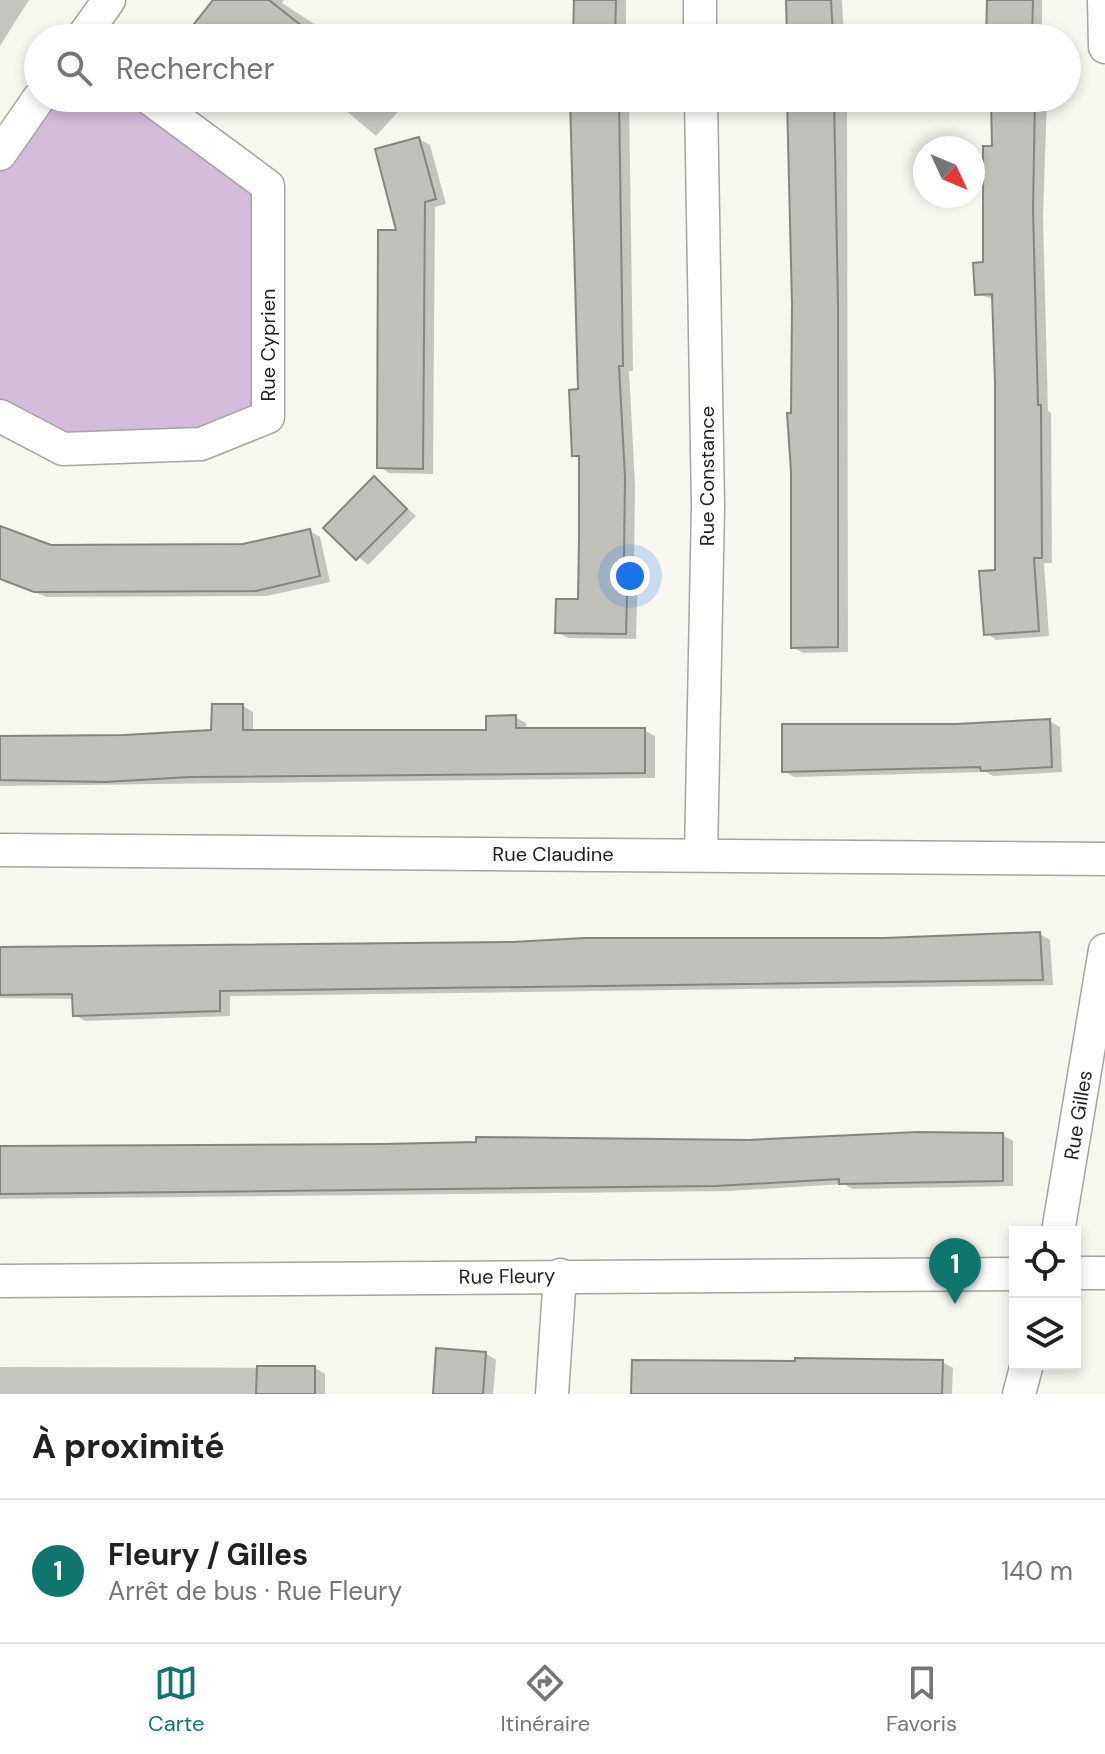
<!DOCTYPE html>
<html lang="fr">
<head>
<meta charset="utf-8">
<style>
  :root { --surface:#fff; --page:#f2f2f2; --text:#202124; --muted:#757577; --line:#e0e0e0; --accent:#0f766e }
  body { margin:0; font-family:"DM Sans",sans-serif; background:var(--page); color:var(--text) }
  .controls { position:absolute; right:24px; bottom:24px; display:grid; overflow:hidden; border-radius:0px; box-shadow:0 4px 12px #0003 }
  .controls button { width:72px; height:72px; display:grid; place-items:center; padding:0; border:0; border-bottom:2px solid var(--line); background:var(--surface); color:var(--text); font:40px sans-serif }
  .compass { position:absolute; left:913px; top:136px; width:72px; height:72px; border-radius:50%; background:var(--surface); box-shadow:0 4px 12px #0003; rotate:134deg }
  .you { position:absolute; left:630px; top:576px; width:28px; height:28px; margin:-20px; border:6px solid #fff; border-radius:50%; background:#1a73e8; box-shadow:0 0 0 12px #1a73e833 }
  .badge { display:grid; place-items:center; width:52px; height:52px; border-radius:50%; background:var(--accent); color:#fff; font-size:26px; font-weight:700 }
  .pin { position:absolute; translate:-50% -66px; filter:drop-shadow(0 2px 4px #0008) }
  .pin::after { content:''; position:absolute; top:42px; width:28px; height:24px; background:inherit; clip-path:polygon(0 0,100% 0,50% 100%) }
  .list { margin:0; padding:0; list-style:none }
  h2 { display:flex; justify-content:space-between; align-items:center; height:104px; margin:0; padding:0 32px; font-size:34px }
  h2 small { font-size:26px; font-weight:400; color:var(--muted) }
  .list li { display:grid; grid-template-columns:52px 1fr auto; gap:24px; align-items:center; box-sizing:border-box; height:144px; padding:0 32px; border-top:2px solid var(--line) }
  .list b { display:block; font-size:30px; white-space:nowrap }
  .list p { margin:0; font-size:26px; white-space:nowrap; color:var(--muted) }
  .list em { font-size:26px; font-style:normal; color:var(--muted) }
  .icon { flex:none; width:44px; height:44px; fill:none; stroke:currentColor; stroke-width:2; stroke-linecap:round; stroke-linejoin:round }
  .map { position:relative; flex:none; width:1105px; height:1394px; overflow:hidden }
  .search { position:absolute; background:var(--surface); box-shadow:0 4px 12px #0003; left:24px; right:24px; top:24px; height:88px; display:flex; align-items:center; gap:20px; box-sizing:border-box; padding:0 28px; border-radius:44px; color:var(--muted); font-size:30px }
  .sheet { height:248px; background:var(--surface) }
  nav { display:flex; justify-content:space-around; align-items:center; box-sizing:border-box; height:112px; border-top:2px solid var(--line); background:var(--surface); font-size:22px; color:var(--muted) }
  nav a { display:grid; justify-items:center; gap:4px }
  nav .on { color:var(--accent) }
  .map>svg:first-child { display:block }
  .green { fill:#d3bbda }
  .shadow { fill:#0003 }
  .building { fill:#c0c1ba; stroke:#84857e; stroke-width:2 }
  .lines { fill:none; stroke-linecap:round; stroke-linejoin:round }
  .minor-casing { stroke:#a4a59e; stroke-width:35 }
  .minor { stroke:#fff; stroke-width:32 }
  .labels { text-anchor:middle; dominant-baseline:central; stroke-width:6; stroke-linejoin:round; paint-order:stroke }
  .street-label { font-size:20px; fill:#1e1e1c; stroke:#fff }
</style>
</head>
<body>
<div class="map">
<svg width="1105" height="1394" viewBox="0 0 1105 1394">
  <rect width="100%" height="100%" fill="#f6f7ef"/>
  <!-- green -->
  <path class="green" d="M 39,98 L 149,98 L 268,186 L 268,417 L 201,444 L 63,449 L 0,416 L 0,154 Z"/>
  <!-- shadow -->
  <g class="shadow">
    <path d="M 0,0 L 29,0 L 0,46 Z"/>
    <path d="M 216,0 L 284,0 L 282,3 L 336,38 L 202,38 Z"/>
    <path d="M 572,0 L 626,0 L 626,36 L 629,38 L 575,38 L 576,10 Z"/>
    <path d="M 789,0 L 842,0 L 844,38 L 790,38 Z"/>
    <path d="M 989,0 L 1042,0 L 1042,38 L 988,38 Z"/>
    <path d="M 331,98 L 400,98 L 406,103 L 376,136 Z"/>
    <path d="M 573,98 L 629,98 L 633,371 L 629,371 L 635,484 L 634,568 L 638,570 L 636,639 L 568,638 L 557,632 L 580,601 L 581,459 L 574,455 L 580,391 Z"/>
    <path d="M 780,98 L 847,98 L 848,652 L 803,653 L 793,647 L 790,124 L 788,102 Z"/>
    <path d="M 993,98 L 1047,98 L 1043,217 L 1048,411 L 1051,413 L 1052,563 L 1044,563 L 1049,636 L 996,640 L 986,633 L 997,572 L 994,299 L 976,294 L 985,264 L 994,148 Z"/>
    <path d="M 419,139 L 430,145 L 446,204 L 435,207 L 433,474 L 389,473 L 379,466 L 399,232 Z"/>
    <path d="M 374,478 L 416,516 L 368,565 L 326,528 Z"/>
    <path d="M 0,528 L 50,547 L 243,546 L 310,531 L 320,537 L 330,582 L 267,596 L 47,597 L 0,579 Z"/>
    <path d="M 243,706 L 253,712 L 253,732 L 488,732 L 515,717 L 526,723 L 526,730 L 644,730 L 655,736 L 655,778 L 0,786 L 0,737 L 124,737 L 213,731 Z"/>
    <path d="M 1049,721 L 1060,727 L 1062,772 L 993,776 L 986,772 L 794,777 L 784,771 L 956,726 Z"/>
    <path d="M 1040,934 L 1050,940 L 1053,985 L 230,996 L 230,1016 L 85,1021 L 75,1015 L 74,999 L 0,998 L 0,951 L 884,940 Z"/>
    <path d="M 1003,1135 L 1013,1141 L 1013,1186 L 852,1189 L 844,1184 L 728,1191 L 0,1199 L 0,1149 L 748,1142 L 814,1137 L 818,1140 Z"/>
    <path d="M 485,1353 L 496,1360 L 493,1394 L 435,1394 Z"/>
    <path d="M 942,1362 L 953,1368 L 952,1394 L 633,1394 Z"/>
    <path d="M 0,1367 L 315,1368 L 325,1374 L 325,1394 L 0,1394 Z"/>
  </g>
  <!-- building -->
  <g class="building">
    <path d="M 213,0 L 269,0 L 317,38 L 183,38 Z"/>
    <path d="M 574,0 L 616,0 L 615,38 L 573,38 Z"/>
    <path d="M 786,0 L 831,0 L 833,36 L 787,38 Z"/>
    <path d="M 987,0 L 1033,0 L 1032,38 L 986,38 Z"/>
    <path d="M 570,98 L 619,98 L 623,366 L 619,366 L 625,477 L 624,562 L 628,562 L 626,634 L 555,633 L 556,599 L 578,599 L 579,540 L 579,456 L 572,456 L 569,390 L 578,389 Z"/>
    <path d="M 787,98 L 834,98 L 838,304 L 838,647 L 791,648 L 791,471 L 787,413 L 791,413 L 792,304 Z"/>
    <path d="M 991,98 L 1035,98 L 1033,210 L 1038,405 L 1041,405 L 1042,558 L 1034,558 L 1039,631 L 984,635 L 979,571 L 995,570 L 995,383 L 992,294 L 975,295 L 973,263 L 983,262 L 983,146 L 992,146 Z"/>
    <path d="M 419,137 L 436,199 L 425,202 L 423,469 L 377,468 L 378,230 L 396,230 L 375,149 Z"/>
    <path d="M 374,476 L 407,509 L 356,560 L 323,528 Z"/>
    <path d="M 0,526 L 51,545 L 243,544 L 310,529 L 320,576 L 256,591 L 34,592 L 0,579 Z"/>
    <path d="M 212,704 L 243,704 L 243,730 L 486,730 L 486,716 L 516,715 L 516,728 L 645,728 L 645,773 L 190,777 L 105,782 L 0,780 L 0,736 L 124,735 L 211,730 Z"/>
    <path d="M 1050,719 L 1052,767 L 981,771 L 980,767 L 782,772 L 782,724 L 956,724 Z"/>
    <path d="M 1040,932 L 1043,980 L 220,991 L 220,1011 L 73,1016 L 72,994 L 0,995 L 0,947 L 512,942 L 585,938 L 884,938 Z"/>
    <path d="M 918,1132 L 1003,1133 L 1003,1181 L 839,1184 L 839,1179 L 716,1186 L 0,1194 L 0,1146 L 382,1144 L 476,1142 L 476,1137 L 748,1140 Z"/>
    <path d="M 436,1348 L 486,1352 L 483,1394 L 433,1394 Z"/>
    <path d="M 795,1358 L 943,1360 L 942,1394 L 631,1394 L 632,1360 L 795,1361 Z"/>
    <path d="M 257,1366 L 315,1366 L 315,1394 L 256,1394 Z"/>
  </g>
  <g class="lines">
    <!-- minor casing -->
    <g class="minor-casing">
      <g id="minor">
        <path d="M 700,0 L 700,38"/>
        <path d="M 1104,0 L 1105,47"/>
        <path d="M 82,38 L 109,0"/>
        <path d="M 0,154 L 39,98"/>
        <path d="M 0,416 L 63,449 L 201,444 L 268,417 L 268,186 L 149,98"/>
        <path d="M 0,850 L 1105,859"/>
        <path d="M 701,855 L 708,506 L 701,98"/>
        <path d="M 1058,1232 L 1105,950"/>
        <path d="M 1075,1273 L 1105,1273"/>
        <path d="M 0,1281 L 1015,1274"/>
        <path d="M 552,1394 L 560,1275"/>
        <path d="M 1019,1394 L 1027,1364"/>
      </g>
    </g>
    <!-- minor -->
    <use href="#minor" class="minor"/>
  </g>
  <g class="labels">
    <!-- street labels -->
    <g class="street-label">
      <text transform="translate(268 345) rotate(-90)">Rue Cyprien</text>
      <text transform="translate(707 476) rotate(-90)">Rue Constance</text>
      <text x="553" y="854">Rue Claudine</text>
      <text transform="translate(1078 1115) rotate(-81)">Rue Gilles</text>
      <text transform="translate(507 1276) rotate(-1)">Rue Fleury</text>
    </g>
  </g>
</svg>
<div class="controls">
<button><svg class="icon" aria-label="locate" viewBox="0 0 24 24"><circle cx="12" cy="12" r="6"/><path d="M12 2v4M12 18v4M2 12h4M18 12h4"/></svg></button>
<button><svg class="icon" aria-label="layers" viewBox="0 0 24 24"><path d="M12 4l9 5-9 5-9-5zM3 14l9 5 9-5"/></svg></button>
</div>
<svg class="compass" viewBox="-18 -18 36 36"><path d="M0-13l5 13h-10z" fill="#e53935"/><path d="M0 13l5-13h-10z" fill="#757577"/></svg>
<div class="you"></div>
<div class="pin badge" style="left:955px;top:1304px">1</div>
<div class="search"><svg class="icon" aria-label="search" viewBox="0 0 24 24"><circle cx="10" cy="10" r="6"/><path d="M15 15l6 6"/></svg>Rechercher</div>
</div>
<section class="sheet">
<h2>À proximité<small></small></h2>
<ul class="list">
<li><span class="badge">1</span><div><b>Fleury / Gilles</b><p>Arrêt de bus · Rue Fleury</p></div><em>140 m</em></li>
</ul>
</section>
<nav>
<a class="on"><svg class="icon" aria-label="map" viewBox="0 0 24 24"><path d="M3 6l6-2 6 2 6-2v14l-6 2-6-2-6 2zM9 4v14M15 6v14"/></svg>Carte</a>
<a><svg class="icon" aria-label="directions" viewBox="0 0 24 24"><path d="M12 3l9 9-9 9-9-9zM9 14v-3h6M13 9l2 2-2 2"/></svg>Itinéraire</a>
<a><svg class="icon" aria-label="saved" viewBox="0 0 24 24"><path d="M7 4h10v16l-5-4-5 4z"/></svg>Favoris</a>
</nav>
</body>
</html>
